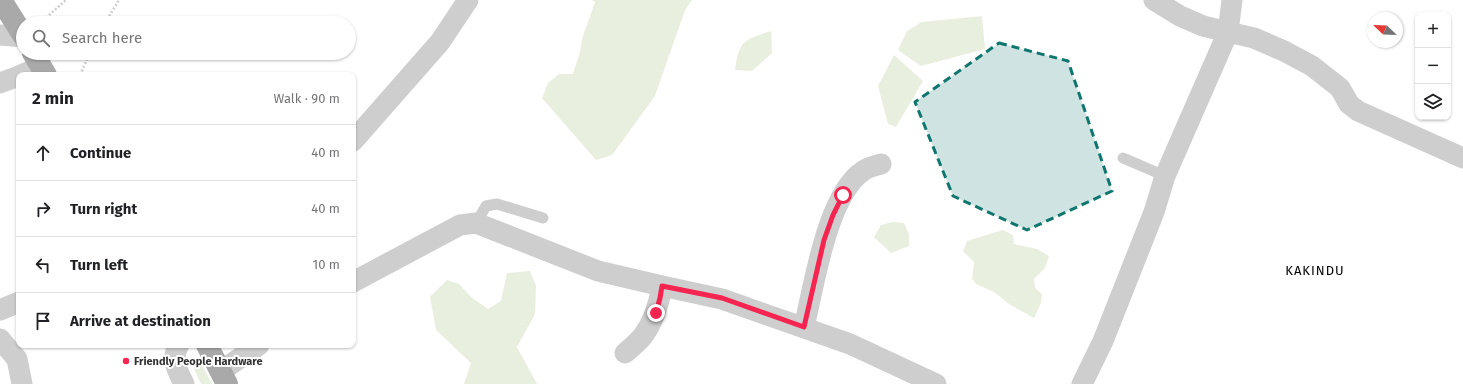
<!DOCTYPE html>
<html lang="en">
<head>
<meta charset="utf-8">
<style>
  :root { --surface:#fff; --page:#f2f2f2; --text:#202124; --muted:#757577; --line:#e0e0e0 }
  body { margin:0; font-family:"Fira Sans",sans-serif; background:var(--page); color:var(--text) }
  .controls { position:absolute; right:12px; top:12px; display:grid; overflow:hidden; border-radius:8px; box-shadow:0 1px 3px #0004 }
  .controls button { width:36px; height:36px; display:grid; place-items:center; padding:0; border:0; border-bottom:1px solid var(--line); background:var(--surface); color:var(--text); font:20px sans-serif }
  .compass { position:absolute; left:1367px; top:12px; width:36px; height:36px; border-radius:50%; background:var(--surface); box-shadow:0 1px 3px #0004; rotate:293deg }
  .stop { position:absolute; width:12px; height:12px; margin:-9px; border:3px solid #f62450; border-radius:50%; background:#fff }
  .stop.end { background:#f62450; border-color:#fff; box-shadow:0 1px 4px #0008 }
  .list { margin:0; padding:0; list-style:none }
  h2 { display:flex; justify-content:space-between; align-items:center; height:52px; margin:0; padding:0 16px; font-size:17px }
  h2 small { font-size:13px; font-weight:400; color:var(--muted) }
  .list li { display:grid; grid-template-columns:26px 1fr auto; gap:12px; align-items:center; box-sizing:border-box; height:56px; padding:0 16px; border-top:1px solid var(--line) }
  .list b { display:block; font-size:15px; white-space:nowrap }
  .list em { font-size:13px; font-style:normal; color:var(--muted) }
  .icon { flex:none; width:22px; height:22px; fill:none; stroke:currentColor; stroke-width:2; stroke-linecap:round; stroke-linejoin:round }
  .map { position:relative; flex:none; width:1463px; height:384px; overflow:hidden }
  .search { position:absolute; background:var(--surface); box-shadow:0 1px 3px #0004; left:16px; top:16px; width:340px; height:44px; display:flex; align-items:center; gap:10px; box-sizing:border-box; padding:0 14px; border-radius:22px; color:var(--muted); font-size:15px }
  .panel { position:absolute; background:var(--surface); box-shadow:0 1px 3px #0004; left:16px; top:72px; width:340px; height:276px; border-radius:8px }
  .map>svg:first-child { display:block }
  .green { fill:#e9efde }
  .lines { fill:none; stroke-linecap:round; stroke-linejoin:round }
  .path { stroke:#cecece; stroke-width:2.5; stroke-dasharray:2 2; stroke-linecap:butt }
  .lane { stroke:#cecece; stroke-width:11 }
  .street { stroke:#cecece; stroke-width:21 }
  .primary { stroke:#a9a9a9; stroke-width:22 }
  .route { stroke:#f62450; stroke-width:5 }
  .marked { fill:#0f766e; fill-opacity:0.2; stroke:#0f766e; stroke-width:3; stroke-dasharray:8 5; stroke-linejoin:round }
  .poi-dot { fill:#f62450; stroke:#fff; stroke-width:1.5 }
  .labels { text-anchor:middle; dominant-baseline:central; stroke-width:4; stroke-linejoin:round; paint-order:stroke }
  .poi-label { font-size:11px; font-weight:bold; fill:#313131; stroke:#fff; text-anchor:start }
  .quarter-label { font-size:13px; letter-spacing:1px; fill:#000; stroke:#fff }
</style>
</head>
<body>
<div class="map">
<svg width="1463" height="384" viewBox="0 0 1463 384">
  <rect width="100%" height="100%" fill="#fff"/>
  <!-- green -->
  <g class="green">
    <path d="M 592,0 L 692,0 L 685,10 L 655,96 L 612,155 L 596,160 L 542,98 L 548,83 L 559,74 L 573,74 L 580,52 L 582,39 L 595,2 Z"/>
    <path d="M 982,16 L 985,49 L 921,66 L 898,50 L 907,31 L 922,22 Z"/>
    <path d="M 771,31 L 772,53 L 752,71 L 735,70 C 739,40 744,40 771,31 Z"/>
    <path d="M 894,55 L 923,81 L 896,127 L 888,124 L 878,86 Z"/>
    <path d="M 893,222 L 904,223 L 909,234 L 909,246 L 891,253 L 874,237 L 881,225 Z"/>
    <path d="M 1003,230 L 1013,235 L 1014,244 L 1037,249 L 1049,256 L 1045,268 L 1034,279 L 1035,288 L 1042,294 L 1041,303 L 1034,318 L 1009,304 L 994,292 L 976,284 L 972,279 L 974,262 L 963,251 L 967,241 Z"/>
    <path d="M 530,271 L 536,286 L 535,314 L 517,347 L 537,384 L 464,384 L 471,363 L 436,330 L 430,297 L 447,280 L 459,284 L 471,297 L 488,309 L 501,301 L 507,273 Z"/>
    <path d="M 197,363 L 202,365 L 212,384 L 201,384 L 194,369 Z"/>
  </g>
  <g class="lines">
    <!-- path -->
    <g class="path">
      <path d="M 40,23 L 66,0"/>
      <path d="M 105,23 L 119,0"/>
      <path d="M 80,75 L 90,53"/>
    </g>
    <!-- lane -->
    <g class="lane">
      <path d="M 1123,158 L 1165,176"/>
      <path d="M 476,223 L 486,206 L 497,204 L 543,218"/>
    </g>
    <!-- street -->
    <g class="street">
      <path d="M 1154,0 L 1180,16 L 1203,26 L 1228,32 L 1232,0"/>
      <path d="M 0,35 L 23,37"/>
      <path d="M 21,75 L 40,67"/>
      <path d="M 0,83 L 19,76"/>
      <path d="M 353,141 L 440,42 L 468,0"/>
      <path d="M 353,282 L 460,225 L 476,223 L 598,271 L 662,286 L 722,299 L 850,344 L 936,384"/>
      <path d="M 0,310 L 19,302"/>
      <path d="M 804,327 C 814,286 827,195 863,171 C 868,167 875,166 881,164"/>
      <path d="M 0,339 L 17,359 L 22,384"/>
      <path d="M 179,345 C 170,358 178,372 184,384"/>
      <path d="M 625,353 C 631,348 638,342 643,336 C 654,321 659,304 662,286"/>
      <path d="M 221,371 L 259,345"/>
      <path d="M 1082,384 L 1103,341 L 1154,212 L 1165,176 L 1228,32 L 1254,38 L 1284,51 L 1312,66 L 1340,88 L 1349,104 L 1358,111 L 1463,158"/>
    </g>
    <!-- primary -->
    <g class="primary">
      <path d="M 1,0 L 23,35"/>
      <path d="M 33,53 L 46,75"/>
      <path d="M 207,345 L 227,384"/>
    </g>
  </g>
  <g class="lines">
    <!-- route -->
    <path class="route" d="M 656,313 L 660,298 L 662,286 L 722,298 L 804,327 L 824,240 L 833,215 L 843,195"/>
  </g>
  <!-- marked area -->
  <path class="marked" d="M 999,43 L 1068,61 L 1112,191 L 1027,230 L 953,196 L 915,102 Z"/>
  <!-- markers -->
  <circle class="poi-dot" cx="126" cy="361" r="4"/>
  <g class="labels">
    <!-- poi labels -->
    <g class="poi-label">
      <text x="134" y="361">Friendly People Hardware</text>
    </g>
    <!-- quarter labels -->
    <g class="quarter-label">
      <text x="1315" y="270">KAKINDU</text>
    </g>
  </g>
</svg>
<div class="controls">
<button>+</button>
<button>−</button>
<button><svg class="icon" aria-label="layers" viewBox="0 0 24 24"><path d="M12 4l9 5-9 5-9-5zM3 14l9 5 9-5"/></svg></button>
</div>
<svg class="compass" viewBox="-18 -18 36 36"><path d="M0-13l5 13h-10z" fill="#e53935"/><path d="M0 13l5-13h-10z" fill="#757577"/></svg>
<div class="stop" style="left:843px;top:195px"></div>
<div class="stop end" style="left:656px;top:313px"></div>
<div class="search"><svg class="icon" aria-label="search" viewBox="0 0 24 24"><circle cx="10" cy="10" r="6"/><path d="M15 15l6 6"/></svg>Search here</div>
<section class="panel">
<h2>2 min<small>Walk · 90 m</small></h2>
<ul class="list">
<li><svg class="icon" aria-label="ahead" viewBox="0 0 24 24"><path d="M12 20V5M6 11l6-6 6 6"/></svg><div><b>Continue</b></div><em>40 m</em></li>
<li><svg class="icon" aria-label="right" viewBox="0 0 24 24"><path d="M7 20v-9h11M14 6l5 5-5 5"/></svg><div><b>Turn right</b></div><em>40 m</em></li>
<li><svg class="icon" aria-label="left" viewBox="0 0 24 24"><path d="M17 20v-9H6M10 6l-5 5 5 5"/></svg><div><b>Turn left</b></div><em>10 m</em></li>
<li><svg class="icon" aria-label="arrive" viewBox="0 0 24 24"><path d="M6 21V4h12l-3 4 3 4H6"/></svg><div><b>Arrive at destination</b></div></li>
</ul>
</section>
</div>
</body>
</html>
